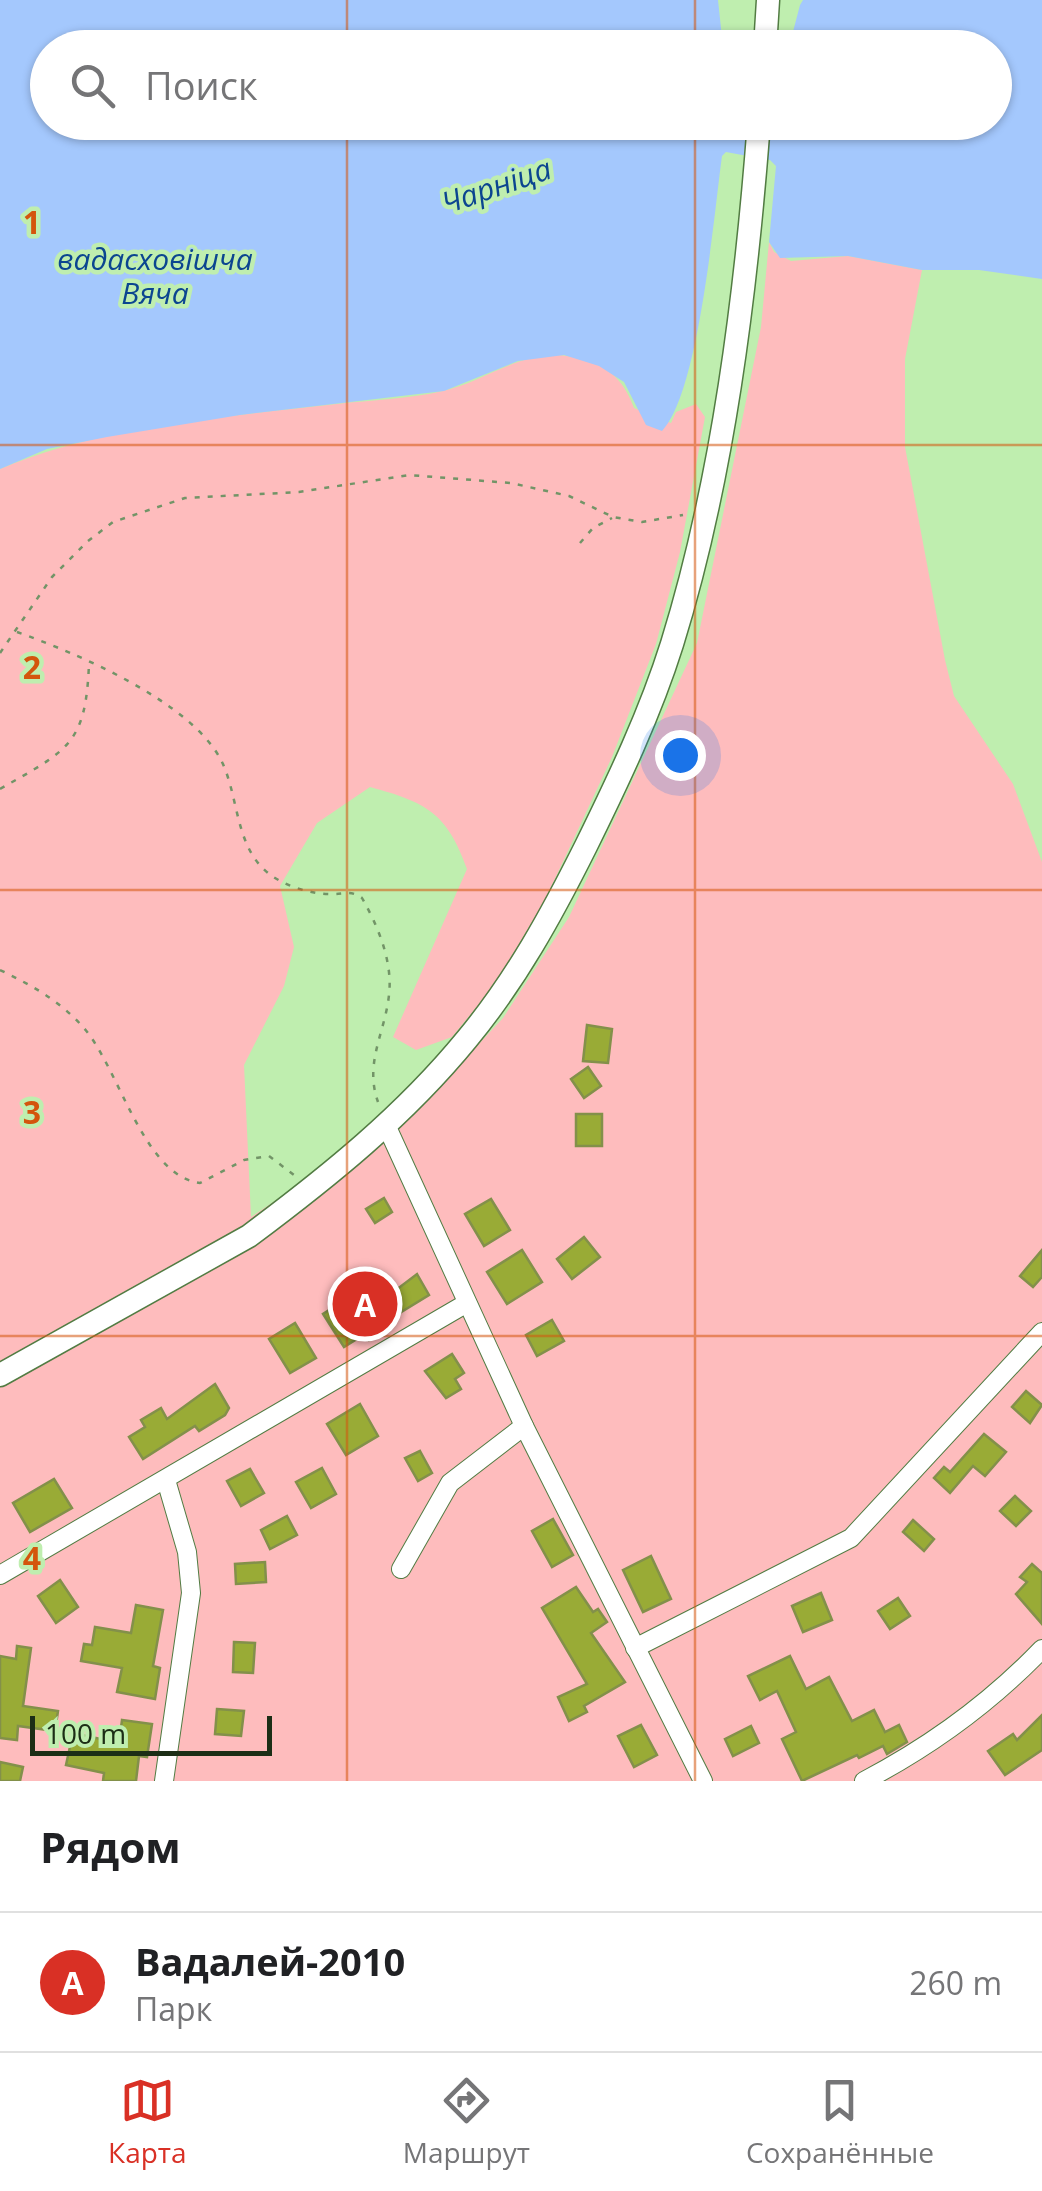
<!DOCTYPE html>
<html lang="ru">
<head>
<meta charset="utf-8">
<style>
  :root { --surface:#fff; --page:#f6f6f6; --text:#202124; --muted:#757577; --line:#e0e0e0; --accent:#d93025 }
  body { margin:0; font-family:"Open Sans",sans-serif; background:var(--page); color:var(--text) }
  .scale { position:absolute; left:30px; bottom:25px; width:242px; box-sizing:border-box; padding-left:10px; border:5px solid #1c2e16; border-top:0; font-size:28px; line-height:35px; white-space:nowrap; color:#1c2e16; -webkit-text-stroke:8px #bfeeaf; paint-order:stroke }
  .you { position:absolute; left:680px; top:755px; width:35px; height:35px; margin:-25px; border:8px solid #fff; border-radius:50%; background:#1a73e8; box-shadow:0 0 0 15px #1a73e833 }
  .badge { display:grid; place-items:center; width:65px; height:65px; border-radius:50%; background:var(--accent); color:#fff; font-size:32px; font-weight:700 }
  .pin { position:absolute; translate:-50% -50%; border:5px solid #fff; box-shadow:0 2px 10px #0006 }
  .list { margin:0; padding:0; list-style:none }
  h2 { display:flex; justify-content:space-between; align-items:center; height:130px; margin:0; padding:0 40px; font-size:42px }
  h2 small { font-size:32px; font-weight:400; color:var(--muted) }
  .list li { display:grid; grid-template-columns:65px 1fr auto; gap:30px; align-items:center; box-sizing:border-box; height:140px; padding:0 40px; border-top:2px solid var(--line) }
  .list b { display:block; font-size:38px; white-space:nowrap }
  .list p { margin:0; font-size:32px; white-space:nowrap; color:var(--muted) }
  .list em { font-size:32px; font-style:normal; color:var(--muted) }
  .icon { flex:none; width:55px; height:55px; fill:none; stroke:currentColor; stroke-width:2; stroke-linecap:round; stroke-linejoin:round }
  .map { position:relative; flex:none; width:1042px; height:1781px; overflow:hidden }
  .search { position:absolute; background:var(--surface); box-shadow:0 2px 8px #0004; left:30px; right:30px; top:30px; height:110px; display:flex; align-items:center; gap:25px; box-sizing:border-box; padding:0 35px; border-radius:55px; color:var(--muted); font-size:38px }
  .sheet { height:270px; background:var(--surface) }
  nav { display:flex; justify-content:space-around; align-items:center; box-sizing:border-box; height:140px; border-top:2px solid var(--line); background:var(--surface); font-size:28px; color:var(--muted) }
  nav a { display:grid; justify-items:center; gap:5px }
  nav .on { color:var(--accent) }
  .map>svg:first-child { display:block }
  .green { fill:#febcbd }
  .water { fill:#a4c8fd }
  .building { fill:#99ab36; stroke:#83904a; stroke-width:2.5 }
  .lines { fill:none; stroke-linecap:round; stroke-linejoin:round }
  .minor-casing { stroke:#527c43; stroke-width:20 }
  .tertiary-casing { stroke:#527c43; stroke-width:25 }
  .path { stroke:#729467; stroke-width:2.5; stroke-dasharray:5 8; stroke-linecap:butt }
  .minor { stroke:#fff; stroke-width:18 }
  .tertiary { stroke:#fff; stroke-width:22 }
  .grid { fill:none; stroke:#d4550d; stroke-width:2.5; stroke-opacity:0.55 }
  .labels { text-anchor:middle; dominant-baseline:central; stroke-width:9; stroke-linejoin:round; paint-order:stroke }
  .water-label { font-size:30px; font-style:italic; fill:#0b4590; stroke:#bfeeaf }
  .grid-label { font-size:32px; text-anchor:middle; font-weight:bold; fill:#d4550d; stroke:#bfeeaf; stroke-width:9; stroke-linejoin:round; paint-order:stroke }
</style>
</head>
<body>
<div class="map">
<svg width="1042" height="1781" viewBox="0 0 1042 1781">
  <rect width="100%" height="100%" fill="#bfeeaf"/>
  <!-- green -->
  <path class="green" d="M 769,242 L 774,252 L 791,261 L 848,256 L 922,270 L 905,359 L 905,447 L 945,660 L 954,696 L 1013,784 L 1042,862 L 1042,1781 L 0,1781 L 0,469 C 104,425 225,417 337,404 C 371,400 409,399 443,391 C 484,382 523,349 567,356 C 603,362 622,375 634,408 L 671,423 L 676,412 L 696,404 L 705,417 L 680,552 L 656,644 L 612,757 L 545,900 L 494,986 L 452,1037 L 416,1050 L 393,1037 L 467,869 C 447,812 425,802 370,787 L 317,823 L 280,886 L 294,947 L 284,986 L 244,1065 L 251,1217 L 417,1106 L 447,1078 L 503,1018 L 569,917 L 697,643 L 761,327 Z"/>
  <!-- water -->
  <path class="water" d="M 0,0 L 718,0 L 723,47 L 48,48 L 48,122 L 994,122 L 994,48 L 789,47 L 800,5 L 803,0 L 1042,0 L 1042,279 L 979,270 L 922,270 L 848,256 L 780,258 L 769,242 L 776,166 L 770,160 L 726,152 L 722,156 C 714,214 699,393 662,431 L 646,425 L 624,382 L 599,366 L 564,355 L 518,361 L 444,391 L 240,415 L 107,437 L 47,449 L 0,469 Z"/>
  <!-- building -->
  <g class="building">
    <path d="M 587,1025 L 612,1029 L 608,1063 L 583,1061 Z"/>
    <path d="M 588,1067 L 601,1086 L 584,1098 L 571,1079 Z"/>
    <rect x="576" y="1114" width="26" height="32"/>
    <path d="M 384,1198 L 392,1212 L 375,1223 L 366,1209 Z"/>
    <path d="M 491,1199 L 510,1230 L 484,1246 L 465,1214 Z"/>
    <path d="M 584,1237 L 600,1257 L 572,1279 L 557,1259 Z"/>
    <path d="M 522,1250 L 542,1282 L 507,1304 L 487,1272 Z"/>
    <path d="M 1042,1250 L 1042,1277 L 1033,1287 L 1020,1276 Z"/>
    <path d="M 417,1274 L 429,1295 L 385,1322 L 389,1327 L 369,1340 L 365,1334 L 344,1347 L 323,1314 L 364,1288 L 375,1306 Z"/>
    <path d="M 552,1320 L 564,1341 L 537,1356 L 526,1335 Z"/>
    <path d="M 295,1323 L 316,1358 L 290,1373 L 269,1339 Z"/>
    <path d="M 452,1354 L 464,1373 L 455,1379 L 461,1389 L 446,1398 L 425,1371 Z"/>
    <path d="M 215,1384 L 229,1408 L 225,1415 L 199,1431 L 195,1426 L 143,1459 L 129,1437 L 145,1427 L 141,1420 L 161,1408 L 167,1419 Z"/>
    <path d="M 1026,1391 L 1042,1405 L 1030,1423 L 1012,1407 Z"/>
    <path d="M 360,1404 L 378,1436 L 346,1455 L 327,1424 Z"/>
    <path d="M 984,1434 L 1006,1452 L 985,1476 L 973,1466 L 950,1493 L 934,1478 L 944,1467 L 950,1472 Z"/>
    <path d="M 420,1451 L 432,1473 L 418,1481 L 405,1458 Z"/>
    <path d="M 322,1468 L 336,1494 L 311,1508 L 296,1482 Z"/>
    <path d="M 250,1469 L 264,1493 L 241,1506 L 227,1481 Z"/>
    <path d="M 54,1479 L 72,1508 L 30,1532 L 13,1503 Z"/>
    <path d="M 1015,1496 L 1031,1511 L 1016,1526 L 1000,1511 Z"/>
    <path d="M 287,1516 L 297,1535 L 270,1549 L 261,1530 Z"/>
    <path d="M 553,1519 L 573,1555 L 552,1567 L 532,1531 Z"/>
    <path d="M 913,1520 L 934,1539 L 924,1551 L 903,1532 Z"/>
    <path d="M 651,1556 L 671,1599 L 643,1612 L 623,1570 Z"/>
    <path d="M 265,1562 L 266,1582 L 236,1584 L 235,1564 Z"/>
    <path d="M 1032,1564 L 1042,1573 L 1042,1624 L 1016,1594 L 1027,1582 L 1020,1577 Z"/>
    <path d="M 60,1580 L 78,1607 L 56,1623 L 38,1596 Z"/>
    <path d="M 576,1587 L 593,1612 L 598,1609 L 607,1622 L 591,1633 L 625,1682 L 584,1706 L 587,1712 L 569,1721 L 558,1697 L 587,1684 L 542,1608 Z"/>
    <path d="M 821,1593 L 832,1620 L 803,1632 L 792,1606 Z"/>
    <path d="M 898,1598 L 910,1616 L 890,1629 L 878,1611 Z"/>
    <path d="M 136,1605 L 163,1610 L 153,1666 L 160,1668 L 155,1699 L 117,1692 L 122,1668 L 81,1661 L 84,1644 L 92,1645 L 95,1627 L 131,1633 Z"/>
    <path d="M 234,1642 L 255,1643 L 253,1673 L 233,1672 Z"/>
    <path d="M 17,1646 L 31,1648 L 23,1706 L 58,1711 L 55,1731 L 18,1726 L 17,1740 L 0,1738 L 0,1656 L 16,1659 Z"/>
    <path d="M 790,1656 L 806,1689 L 829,1677 L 852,1721 L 874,1710 L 885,1732 L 899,1725 L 907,1742 L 887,1754 L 883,1746 L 859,1758 L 857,1755 L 802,1781 L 782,1739 L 796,1732 L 777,1691 L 760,1700 L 748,1676 Z"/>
    <path d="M 217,1709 L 244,1711 L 241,1736 L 215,1734 Z"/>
    <path d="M 1042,1715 L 1042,1750 L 1005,1775 L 988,1751 L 1013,1734 L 1017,1740 Z"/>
    <path d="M 122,1720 L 152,1724 L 147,1757 L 139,1756 L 136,1781 L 103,1781 L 104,1773 L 66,1765 L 73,1733 L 119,1743 Z"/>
    <path d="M 641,1725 L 657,1755 L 634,1767 L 618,1736 Z"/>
    <path d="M 751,1726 L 759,1743 L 733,1756 L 725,1739 Z"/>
    <path d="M 0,1762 L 23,1767 L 20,1781 L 0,1781 Z"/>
  </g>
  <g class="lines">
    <!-- minor casing -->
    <g class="minor-casing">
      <g id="minor">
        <path d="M 387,1127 L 524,1426 L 703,1781"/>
        <path d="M 401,1569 L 450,1483 L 524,1426"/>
        <path d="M 0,1575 L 467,1303"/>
        <path d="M 635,1648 L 851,1538 L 1042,1332"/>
        <path d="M 164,1781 L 191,1593 L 187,1552 L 166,1480"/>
        <path d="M 864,1781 C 931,1746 990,1703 1042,1649"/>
      </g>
    </g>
    <!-- tertiary casing -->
    <g class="tertiary-casing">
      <g id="tertiary">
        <path d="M 765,48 L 768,0"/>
        <path d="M 0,1375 L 249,1236 C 328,1177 404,1116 467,1039 C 516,980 552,914 586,846 C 618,781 650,714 672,644 C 723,480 746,294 759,122"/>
      </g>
    </g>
    <!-- path -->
    <g class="path">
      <path d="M 580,543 L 593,528 L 612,518"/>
      <path d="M 17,632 C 76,653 193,702 222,762 C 239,798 235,846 268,873 C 284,886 313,895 333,894 C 345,894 351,890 362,898 C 378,926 393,962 389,995 C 385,1033 364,1063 378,1102"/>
      <path d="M 0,653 L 52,577 L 88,541 L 113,522 L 185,498 L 299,492 L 409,475 L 511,483 L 569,496 L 613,517 L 642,522 L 683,515"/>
      <path d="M 0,789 C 68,750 86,745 89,663"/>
      <path d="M 0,970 C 31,985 59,1000 83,1027 C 119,1067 143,1176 200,1183 L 244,1160 L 269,1156 L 294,1175"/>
    </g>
    <!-- minor -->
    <use href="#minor" class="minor"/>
    <!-- tertiary -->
    <use href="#tertiary" class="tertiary"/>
  </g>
  <!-- grid -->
  <path class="grid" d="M 347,0 L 347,48M 695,0 L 695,48M 347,122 L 347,1781M 695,122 L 695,1781M 0,445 L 1042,445M 0,890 L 1042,890M 0,1336 L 1042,1336"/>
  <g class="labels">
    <!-- water labels -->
    <g class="water-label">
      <text transform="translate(496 185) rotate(-19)">Чарніца</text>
      <text x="155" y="258">вадасховішча<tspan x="155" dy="34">Вяча</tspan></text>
    </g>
  </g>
  <g class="grid-label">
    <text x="32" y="234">1</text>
    <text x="32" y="679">2</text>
    <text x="32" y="1124">3</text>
    <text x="32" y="1570">4</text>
  </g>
</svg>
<div class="scale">100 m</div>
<div class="you"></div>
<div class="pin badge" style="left:365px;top:1304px">A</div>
<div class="search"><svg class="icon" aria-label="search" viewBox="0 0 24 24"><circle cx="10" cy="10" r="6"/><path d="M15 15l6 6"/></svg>Поиск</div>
</div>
<section class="sheet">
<h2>Рядом<small></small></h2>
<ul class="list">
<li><span class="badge">A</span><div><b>Вадалей-2010</b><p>Парк</p></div><em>260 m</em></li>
</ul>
</section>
<nav>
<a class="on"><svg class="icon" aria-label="map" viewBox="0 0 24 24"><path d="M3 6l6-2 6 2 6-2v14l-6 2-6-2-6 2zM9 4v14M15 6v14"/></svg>Карта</a>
<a><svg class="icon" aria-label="directions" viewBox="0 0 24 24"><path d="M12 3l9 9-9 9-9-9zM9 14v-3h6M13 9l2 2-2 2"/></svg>Маршрут</a>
<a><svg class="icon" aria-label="saved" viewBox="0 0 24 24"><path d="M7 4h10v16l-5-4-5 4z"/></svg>Сохранённые</a>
</nav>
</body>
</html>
